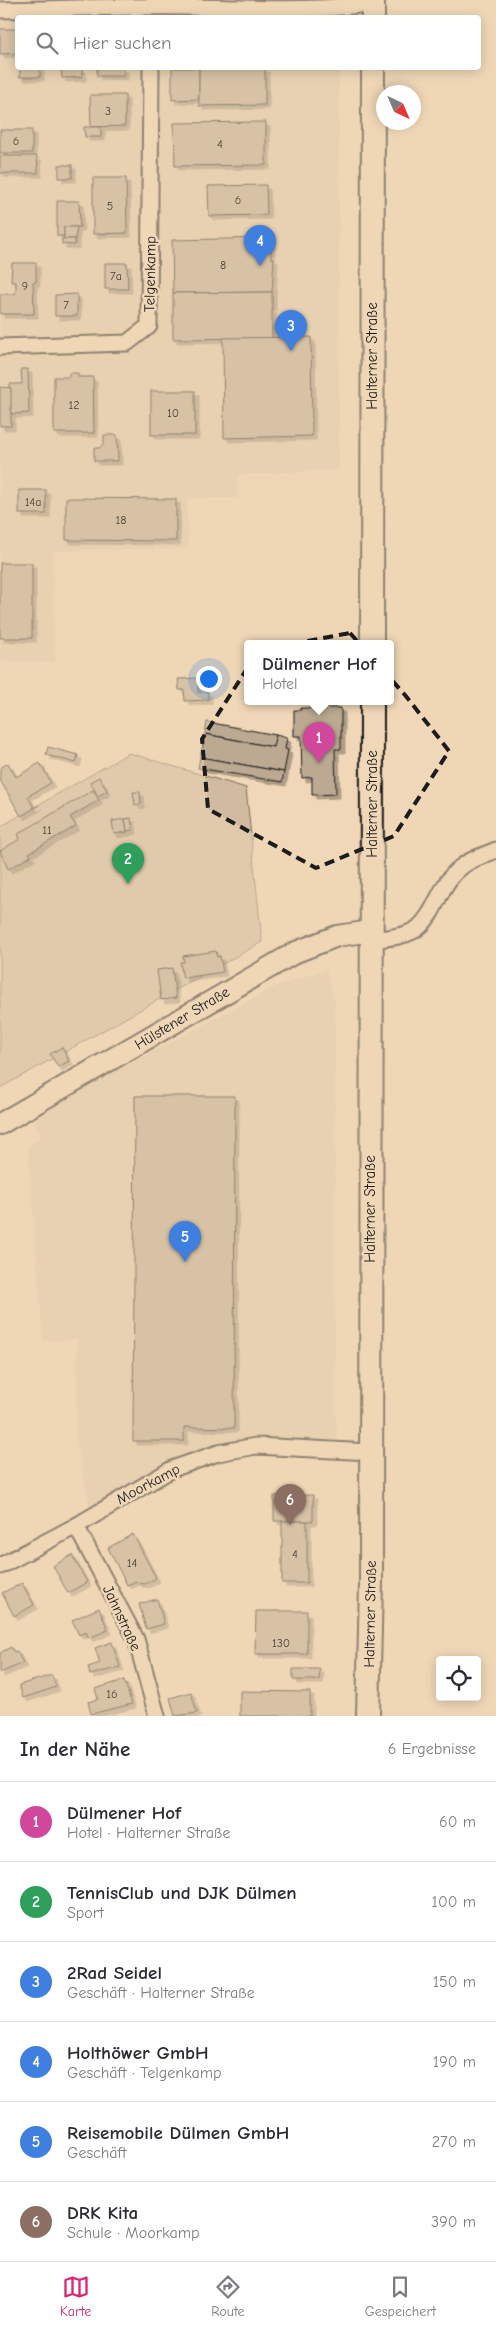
<!DOCTYPE html>
<html lang="de">
<head>
<meta charset="utf-8">
<style>
  :root { --surface:#fff; --page:#f7f7f7; --text:#2b2b33; --muted:#7c7c81; --line:#e1e1e2; --accent:#db2777 }
  body { margin:0; font-family:"Comic Neue",sans-serif; background:var(--page); color:var(--text) }
  .controls { position:absolute; right:15px; bottom:15px; display:grid; overflow:hidden; border-radius:5px; box-shadow:0 2px 12px #0003 }
  .controls button { width:45px; height:45px; display:grid; place-items:center; padding:0; border:0; border-bottom:1px solid var(--line); background:var(--surface); color:var(--text); font:25px sans-serif }
  .compass { position:absolute; left:376px; top:85px; width:45px; height:45px; border-radius:50%; background:var(--surface); box-shadow:0 2px 12px #0003; rotate:136deg }
  .you { position:absolute; left:208px; top:678px; width:18px; height:18px; margin:-12px; border:4px solid #fff; border-radius:50%; background:#1a73e8; box-shadow:0 0 0 8px #1a73e833 }
  .badge { display:grid; place-items:center; width:32px; height:32px; border-radius:50%; background:var(--accent); color:#fff; font-size:16px; font-weight:700 }
  .pin { position:absolute; translate:-50% -41px; filter:drop-shadow(0 1px 2px #0008) }
  .pin::after { content:''; position:absolute; top:26px; width:18px; height:15px; background:inherit; clip-path:polygon(0 0,100% 0,50% 100%) }
  .popup { position:absolute; left:244px; top:640px; width:150px; height:65px; box-sizing:border-box; display:grid; place-content:center; border-radius:5px; background:var(--surface); filter:drop-shadow(0 1px 4px #0005); font-size:16px; white-space:nowrap; color:var(--muted) }
  .popup b { font-size:19px; color:var(--text) }
  .popup::after { content:''; position:absolute; left:50%; top:100%; margin-left:-10px; border:10px solid transparent; border-top-color:var(--surface) }
  .list { margin:0; padding:0; list-style:none }
  h2 { display:flex; justify-content:space-between; align-items:center; height:65px; margin:0; padding:0 20px; font-size:21px }
  h2 small { font-size:16px; font-weight:400; color:var(--muted) }
  .list li { display:grid; grid-template-columns:32px 1fr auto; gap:15px; align-items:center; box-sizing:border-box; height:80px; padding:0 20px; border-top:1px solid var(--line) }
  .list b { display:block; font-size:19px; white-space:nowrap }
  .list p { margin:0; font-size:16px; white-space:nowrap; color:var(--muted) }
  .list em { font-size:16px; font-style:normal; color:var(--muted) }
  .icon { flex:none; width:28px; height:28px; fill:none; stroke:currentColor; stroke-width:2; stroke-linecap:round; stroke-linejoin:round }
  .map { position:relative; flex:none; width:496px; height:1716px; overflow:hidden }
  .search { position:absolute; background:var(--surface); box-shadow:0 2px 12px #0003; left:15px; right:15px; top:15px; height:55px; display:flex; align-items:center; gap:12px; box-sizing:border-box; padding:0 18px; border-radius:5px; color:var(--muted); font-size:19px }
  .sheet { height:545px; background:var(--surface) }
  nav { display:flex; justify-content:space-around; align-items:center; box-sizing:border-box; height:70px; border-top:1px solid var(--line); background:var(--surface); font-size:14px; color:var(--muted) }
  nav a { display:grid; justify-items:center; gap:2px }
  nav .on { color:var(--accent) }
  .map>svg:first-child { display:block }
  .built { fill:#dfc9ac }
  .green { fill:#d0bba0; stroke:#766c5e }
  .building { fill:#bba991; stroke:#1c1c1c; filter:url(#shadow) }
  .lines { fill:none; stroke-linecap:round; stroke-linejoin:round }
  .minor-casing { stroke:#1c1c1c; stroke-width:19 }
  .tertiary-casing { stroke:#1c1c1c; stroke-width:24 }
  .secondary-casing { stroke:#1c1c1c; stroke-width:26 }
  .minor { stroke:#efd7b7; stroke-width:15 }
  .tertiary { stroke:#efd7b7; stroke-width:20 }
  .secondary { stroke:#efd7b7; stroke-width:22 }
  .marked { fill:none; stroke:#1c1c1c; stroke-width:4; stroke-dasharray:10 6; stroke-linejoin:round }
  .labels { text-anchor:middle; dominant-baseline:central; stroke-width:5; stroke-linejoin:round; paint-order:stroke }
  .number-label { font-size:12px; fill:#443f39 }
  .street-label { font-size:15px; fill:#1c1c1c; stroke:#efd7b7 }
</style>
</head>
<body>
<div class="map">
<svg width="496" height="1716" viewBox="0 0 496 1716">
  <defs>
    <filter id="shadow"><feDropShadow dx="4" dy="4" stdDeviation="0" flood-color="#0004"/></filter>
  </defs>
  <rect width="100%" height="100%" fill="#efd7b7"/>
  <filter id="ink" filterUnits="userSpaceOnUse"><feTurbulence type="fractalNoise" baseFrequency=".02" numOctaves="2"/><feDisplacementMap in="SourceGraphic" scale="10" xChannelSelector="R" yChannelSelector="G"/><feConvolveMatrix kernelMatrix="1 2 1 2 8 2 1 2 1" color-interpolation-filters="sRGB"/></filter>
  <g filter="url(#ink)">
    <!-- built -->
    <g class="built">
      <path d="M 17,18 L 18,68 L 339,68 L 339,470 L 238,475 L 238,498 L 187,499 L 188,549 L 53,551 L 55,662 L 0,661 L 0,19 Z"/>
      <path d="M 326,969 L 335,1002 L 335,1386 L 337,1439 L 215,1443 L 132,1483 L 90,1507 L 76,1442 L 77,1339 L 43,1341 L 28,1146 L 40,1137 L 34,1118 L 77,1092 L 272,988 Z"/>
    </g>
    <!-- green -->
    <path class="green" d="M 129,753 L 246,788 L 262,942 L 0,1088 L 0,827 Z"/>
    <!-- building -->
    <g class="building">
      <path d="M 0,29 L 18,29 L 18,53 L 0,54 Z"/>
      <rect x="20" y="68" width="20" height="9"/>
      <path d="M 61,68 L 82,68 L 82,77 L 62,78 Z"/>
      <rect x="97" y="68" width="27" height="8"/>
      <path d="M 172,68 L 199,68 L 199,99 L 172,100 Z"/>
      <path d="M 199,68 L 265,68 L 265,105 L 199,106 Z"/>
      <path d="M 90,95 L 125,95 L 125,126 L 91,127 Z"/>
      <path d="M 266,122 L 266,165 L 175,166 L 174,123 Z"/>
      <path d="M 84,127 L 101,127 L 101,137 L 85,137 Z"/>
      <rect x="0" y="130" width="32" height="23"/>
      <path d="M 0,156 L 37,156 L 38,173 L 0,173 Z"/>
      <rect x="59" y="165" width="13" height="13"/>
      <path d="M 93,178 L 126,178 L 127,233 L 93,234 Z"/>
      <path d="M 266,185 L 267,215 L 209,216 L 208,186 Z"/>
      <path d="M 57,201 L 79,201 L 80,227 L 64,227 L 64,236 L 57,236 Z"/>
      <path d="M 64,227 L 77,227 L 75,239 L 64,239 Z"/>
      <path d="M 271,238 L 271,258 L 274,258 L 272,292 L 173,293 L 172,240 Z"/>
      <path d="M 62,239 L 75,239 L 75,245 L 62,244 Z"/>
      <path d="M 12,263 L 36,263 L 36,282 L 33,282 L 34,314 L 0,314 L 0,294 L 15,294 L 16,290 L 16,282 L 11,282 Z"/>
      <path d="M 105,263 L 127,263 L 128,289 L 105,289 Z"/>
      <path d="M 272,292 L 272,338 L 173,339 L 173,293 Z"/>
      <path d="M 77,294 L 77,316 L 55,316 L 55,295 Z"/>
      <path d="M 311,337 L 312,436 L 224,438 L 223,338 Z"/>
      <path d="M 21,369 L 28,369 L 29,413 L 11,414 L 10,384 L 22,384 Z"/>
      <path d="M 69,373 L 78,373 L 78,377 L 93,377 L 94,433 L 54,433 L 54,377 L 69,377 Z"/>
      <path d="M 0,387 L 11,388 L 11,426 L 0,426 Z"/>
      <rect x="151" y="391" width="44" height="44"/>
      <path d="M 104,435 L 117,435 L 118,461 L 94,461 L 94,448 L 99,448 L 104,443 Z"/>
      <rect x="19" y="490" width="27" height="24"/>
      <path d="M 66,498 L 176,499 L 176,541 L 66,540 Z"/>
      <rect x="0" y="563" width="32" height="75"/>
      <path d="M 198,678 L 198,692 L 208,692 L 208,700 L 185,701 L 184,690 L 179,690 L 178,679 Z"/>
      <path d="M 300,708 L 341,708 L 341,749 L 335,749 L 336,794 L 312,795 L 312,777 L 302,778 L 301,736 L 294,736 L 294,710 L 301,710 Z"/>
      <path d="M 207,722 L 276,735 L 273,747 L 205,734 Z"/>
      <path d="M 205,734 L 273,747 L 276,735 L 287,738 L 285,749 L 288,750 L 284,772 L 200,757 Z"/>
      <path d="M 48,747 L 78,755 L 76,763 L 46,755 Z"/>
      <path d="M 200,757 L 284,772 L 282,782 L 198,768 Z"/>
      <path d="M 8,763 L 16,777 L 40,763 L 51,783 L 28,796 L 34,808 L 39,805 L 21,816 L 0,780 L 0,768 Z"/>
      <path d="M 99,777 L 107,791 L 98,796 L 90,782 Z"/>
      <path d="M 93,790 L 99,800 L 70,817 L 76,826 L 29,853 L 31,856 L 8,869 L 0,851 L 20,839 L 18,834 Z"/>
      <path d="M 133,792 L 140,792 L 141,804 L 135,805 Z"/>
      <path d="M 131,818 L 133,830 L 127,831 L 125,819 Z"/>
      <path d="M 125,819 L 127,832 L 114,834 L 112,821 Z"/>
      <path d="M 216,951 L 217,957 L 220,956 L 223,972 L 183,978 L 180,962 L 184,962 L 183,956 Z"/>
      <path d="M 172,968 L 176,998 L 161,1000 L 157,970 Z"/>
      <path d="M 62,1047 L 69,1061 L 58,1067 L 50,1054 Z"/>
      <path d="M 135,1096 L 235,1096 L 234,1428 L 184,1427 L 184,1441 L 133,1441 Z"/>
      <path d="M 313,1495 L 313,1521 L 274,1521 L 274,1496 Z"/>
      <rect x="282" y="1521" width="25" height="62"/>
      <path d="M 133,1534 L 156,1578 L 145,1584 L 138,1583 L 136,1581 L 127,1585 L 108,1548 Z"/>
      <path d="M 72,1555 L 87,1582 L 68,1593 L 53,1566 Z"/>
      <path d="M 22,1583 L 34,1605 L 14,1616 L 2,1593 Z"/>
      <path d="M 157,1599 L 164,1624 L 146,1629 L 139,1604 Z"/>
      <path d="M 99,1608 L 108,1630 L 89,1638 L 86,1632 L 79,1635 L 72,1620 Z"/>
      <path d="M 256,1611 L 307,1611 L 307,1654 L 255,1654 Z"/>
      <path d="M 112,1642 L 120,1667 L 90,1675 L 88,1667 L 100,1663 L 95,1648 Z"/>
      <path d="M 11,1647 L 14,1652 L 17,1651 L 23,1663 L 0,1673 L 0,1653 Z"/>
      <path d="M 293,1669 L 320,1669 L 319,1680 L 293,1680 Z"/>
      <path d="M 52,1675 L 56,1687 L 23,1698 L 19,1685 Z"/>
      <path d="M 124,1680 L 132,1704 L 91,1714 L 88,1702 L 98,1699 L 95,1689 Z"/>
      <path d="M 240,1691 L 310,1692 L 310,1716 L 240,1716 Z"/>
      <path d="M 191,1692 L 197,1713 L 175,1716 L 170,1698 Z"/>
    </g>
    <g class="lines">
      <!-- minor casing -->
      <g class="minor-casing">
        <g id="minor">
          <path d="M 0,10 C 61,9 122,6 183,7 C 246,7 310,13 373,3"/>
          <path d="M 0,347 L 127,343 L 149,326 L 151,68"/>
          <path d="M 371,940 C 385,938 408,937 419,927 C 437,912 439,884 461,867 C 470,859 485,855 496,850"/>
          <path d="M 76,1526 L 136,1639 L 157,1716"/>
          <path d="M 0,1566 L 76,1526 L 172,1469 L 218,1453 L 256,1446 L 370,1452"/>
        </g>
      </g>
      <!-- tertiary casing -->
      <g class="tertiary-casing">
        <path id="tertiary" d="M 0,1124 L 296,952 L 337,936 L 371,931"/>
      </g>
      <!-- secondary casing -->
      <g class="secondary-casing">
        <g id="secondary">
          <path d="M 373,18 L 373,0"/>
          <path d="M 372,644 L 373,68"/>
          <path d="M 368,1716 L 371,1583 L 372,702"/>
        </g>
      </g>
      <!-- minor -->
      <use href="#minor" class="minor"/>
      <!-- tertiary -->
      <use href="#tertiary" class="tertiary"/>
      <!-- secondary -->
      <use href="#secondary" class="secondary"/>
    </g>
  </g>
  <!-- marked area -->
  <path d="M0 0H496V1716H0ZM 350,633 L 405,695 L 449,751 L 394,836 L 316,868 L 208,809 L 202,739 L 259,650 Z" fill="#efd7b7" fill-opacity=".55" fill-rule="evenodd"/>
  <path class="marked" d="M 350,633 L 405,695 L 449,751 L 394,836 L 316,868 L 208,809 L 202,739 L 259,650 Z"/>
  <g class="labels">
    <!-- number labels -->
    <g class="number-label">
      <text x="108" y="111">3</text>
      <text x="16" y="141">6</text>
      <text x="220" y="144">4</text>
      <text x="238" y="200">6</text>
      <text x="110" y="206">5</text>
      <text x="223" y="265">8</text>
      <text x="116" y="276">7a</text>
      <text x="25" y="286">9</text>
      <text x="66" y="305">7</text>
      <text x="74" y="405">12</text>
      <text x="173" y="413">10</text>
      <text x="33" y="502">14a</text>
      <text x="121" y="520">18</text>
      <text x="47" y="830">11</text>
      <text x="295" y="1554">4</text>
      <text x="132" y="1563">14</text>
      <text x="281" y="1643">130</text>
      <text x="112" y="1694">16</text>
    </g>
    <!-- street labels -->
    <g class="street-label">
      <text transform="translate(150 274) rotate(-89)">Telgenkamp</text>
      <text transform="translate(372 356) rotate(-90)">Halterner Straße</text>
      <text transform="translate(372 804) rotate(-90)">Halterner Straße</text>
      <text transform="translate(182 1018) rotate(-31)">Hülstener Straße</text>
      <text transform="translate(370 1209) rotate(-90)">Halterner Straße</text>
      <text transform="translate(148 1484) rotate(-28)">Moorkamp</text>
      <text transform="translate(370 1614) rotate(-89)">Halterner Straße</text>
      <text transform="translate(122 1618) rotate(65)">Jahnstraße</text>
    </g>
  </g>
</svg>
<div class="controls">
<button><svg class="icon" aria-label="locate" viewBox="0 0 24 24"><circle cx="12" cy="12" r="6"/><path d="M12 2v4M12 18v4M2 12h4M18 12h4"/></svg></button>
</div>
<svg class="compass" viewBox="-18 -18 36 36"><path d="M0-13l5 13h-10z" fill="#e53935"/><path d="M0 13l5-13h-10z" fill="#7c7c81"/></svg>
<div class="you"></div>
<div class="pin badge" style="left:319px;top:763px;background:#d1479c">1</div>
<div class="popup"><b>Dülmener Hof</b>Hotel</div>
<div class="pin badge" style="left:128px;top:884px;background:#2e9e5b">2</div>
<div class="pin badge" style="left:291px;top:351px;background:#3f7fe0">3</div>
<div class="pin badge" style="left:260px;top:266px;background:#3f7fe0">4</div>
<div class="pin badge" style="left:185px;top:1262px;background:#3f7fe0">5</div>
<div class="pin badge" style="left:290px;top:1525px;background:#8d6e63">6</div>
<div class="search"><svg class="icon" aria-label="search" viewBox="0 0 24 24"><circle cx="10" cy="10" r="6"/><path d="M15 15l6 6"/></svg>Hier suchen</div>
</div>
<section class="sheet">
<h2>In der Nähe<small>6 Ergebnisse</small></h2>
<ul class="list">
<li><span class="badge" style="background:#d1479c">1</span><div><b>Dülmener Hof</b><p>Hotel · Halterner Straße</p></div><em>60 m</em></li>
<li><span class="badge" style="background:#2e9e5b">2</span><div><b>TennisClub und DJK Dülmen</b><p>Sport</p></div><em>100 m</em></li>
<li><span class="badge" style="background:#3f7fe0">3</span><div><b>2Rad Seidel</b><p>Geschäft · Halterner Straße</p></div><em>150 m</em></li>
<li><span class="badge" style="background:#3f7fe0">4</span><div><b>Holthöwer GmbH</b><p>Geschäft · Telgenkamp</p></div><em>190 m</em></li>
<li><span class="badge" style="background:#3f7fe0">5</span><div><b>Reisemobile Dülmen GmbH</b><p>Geschäft</p></div><em>270 m</em></li>
<li><span class="badge" style="background:#8d6e63">6</span><div><b>DRK Kita</b><p>Schule · Moorkamp</p></div><em>390 m</em></li>
</ul>
</section>
<nav>
<a class="on"><svg class="icon" aria-label="map" viewBox="0 0 24 24"><path d="M3 6l6-2 6 2 6-2v14l-6 2-6-2-6 2zM9 4v14M15 6v14"/></svg>Karte</a>
<a><svg class="icon" aria-label="directions" viewBox="0 0 24 24"><path d="M12 3l9 9-9 9-9-9zM9 14v-3h6M13 9l2 2-2 2"/></svg>Route</a>
<a><svg class="icon" aria-label="saved" viewBox="0 0 24 24"><path d="M7 4h10v16l-5-4-5 4z"/></svg>Gespeichert</a>
</nav>
</body>
</html>
